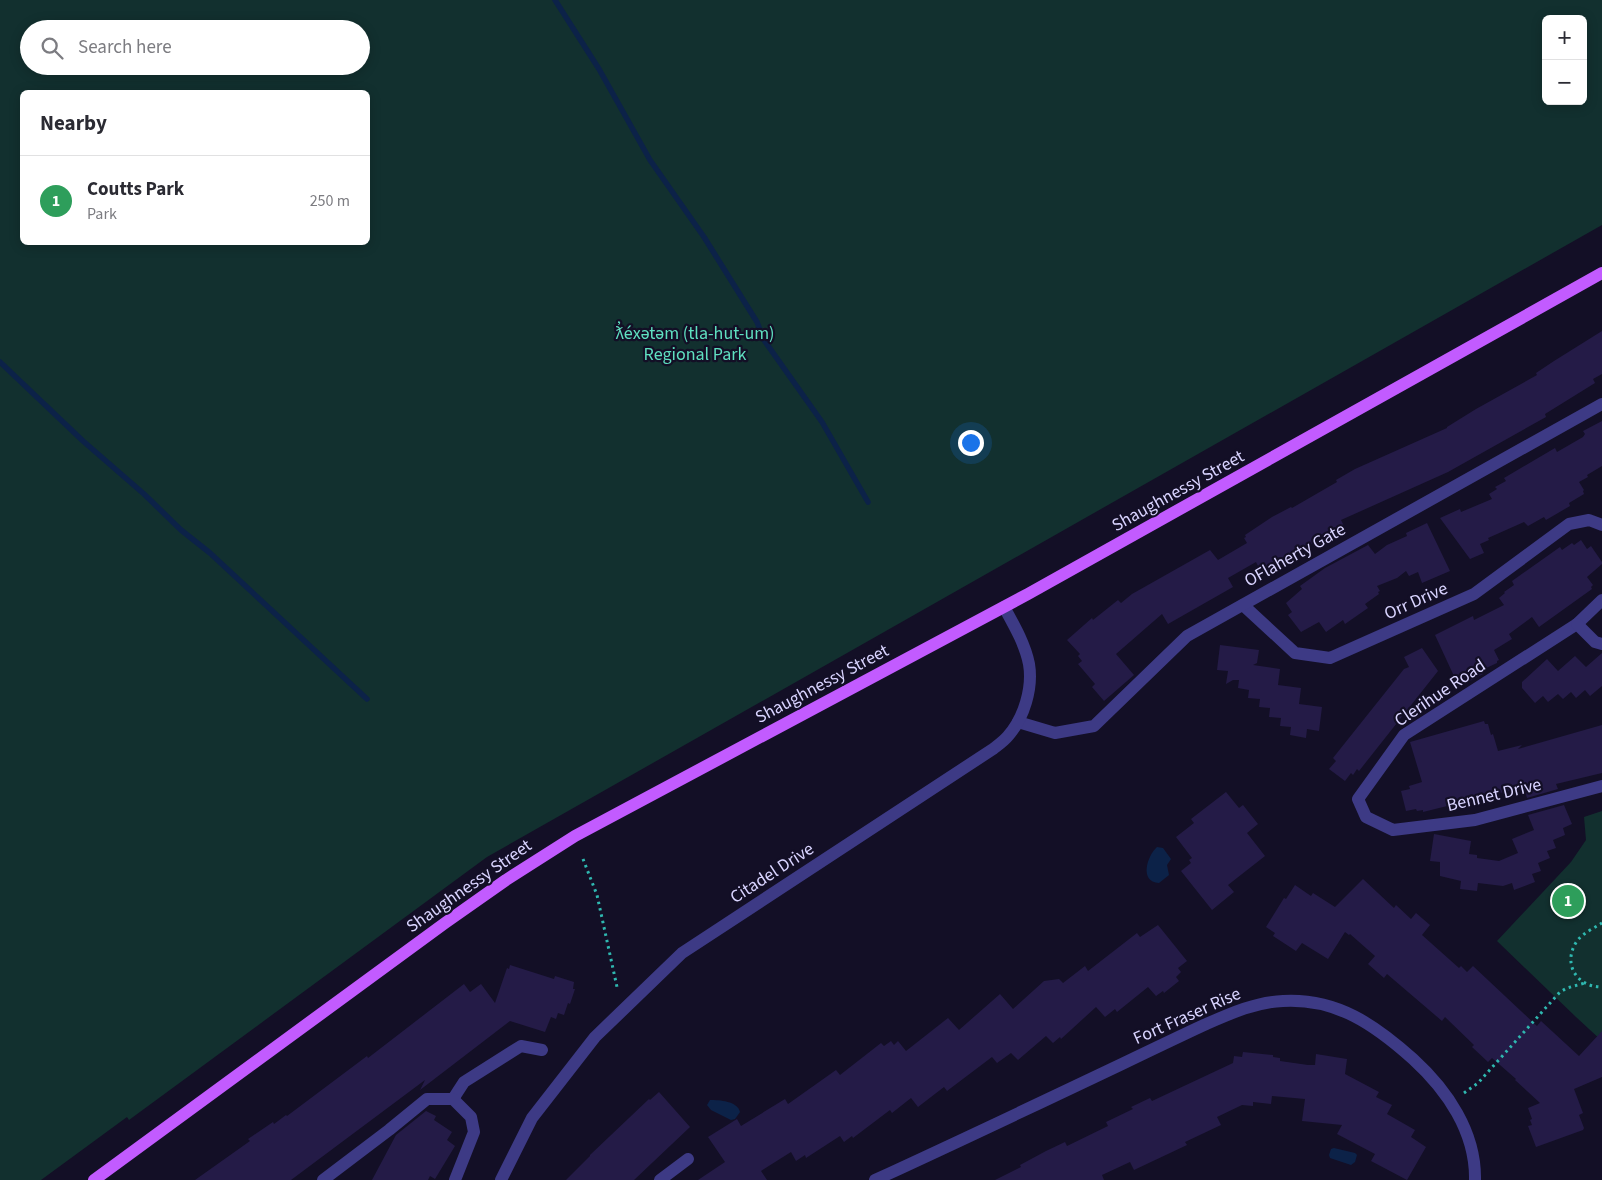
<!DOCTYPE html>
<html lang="en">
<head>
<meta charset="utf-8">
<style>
  :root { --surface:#fff; --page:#f7f7f7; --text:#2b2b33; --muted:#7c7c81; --line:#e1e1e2; --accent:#0b8043 }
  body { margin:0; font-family:"Source Sans 3",sans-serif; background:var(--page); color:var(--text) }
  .controls { position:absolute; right:15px; top:15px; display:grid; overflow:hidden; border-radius:8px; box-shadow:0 2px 12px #0003 }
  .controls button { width:45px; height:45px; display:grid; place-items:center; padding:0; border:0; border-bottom:1px solid var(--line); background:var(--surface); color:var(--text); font:25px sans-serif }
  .you { position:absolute; left:970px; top:442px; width:18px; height:18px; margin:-12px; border:4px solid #fff; border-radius:50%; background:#1a73e8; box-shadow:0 0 0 8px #1a73e833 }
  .badge { display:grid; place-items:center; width:32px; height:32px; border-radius:50%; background:var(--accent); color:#fff; font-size:16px; font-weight:700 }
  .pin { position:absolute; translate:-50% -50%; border:2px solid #fff; box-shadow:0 1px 5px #0006 }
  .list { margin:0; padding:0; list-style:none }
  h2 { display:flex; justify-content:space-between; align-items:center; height:65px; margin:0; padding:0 20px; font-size:21px }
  h2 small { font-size:16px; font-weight:400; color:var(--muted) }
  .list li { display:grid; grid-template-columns:32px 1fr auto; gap:15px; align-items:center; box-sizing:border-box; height:90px; padding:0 20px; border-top:1px solid var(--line) }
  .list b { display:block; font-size:19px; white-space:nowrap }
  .list p { margin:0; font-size:16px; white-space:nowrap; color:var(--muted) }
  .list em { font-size:16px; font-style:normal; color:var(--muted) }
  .icon { flex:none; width:28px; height:28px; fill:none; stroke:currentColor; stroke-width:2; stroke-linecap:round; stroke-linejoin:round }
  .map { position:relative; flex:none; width:1602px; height:1180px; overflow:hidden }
  .search { position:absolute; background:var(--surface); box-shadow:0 2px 12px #0003; left:20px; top:20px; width:350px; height:55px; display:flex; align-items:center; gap:12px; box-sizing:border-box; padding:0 18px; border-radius:28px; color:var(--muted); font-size:19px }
  .panel { position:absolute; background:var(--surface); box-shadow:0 2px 12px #0003; left:20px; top:90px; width:350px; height:155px; border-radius:8px }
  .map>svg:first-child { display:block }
  .green { fill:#12302f; fill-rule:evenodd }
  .water { fill:#0c2248 }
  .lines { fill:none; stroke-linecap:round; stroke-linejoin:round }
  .stream { stroke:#0c2248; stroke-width:5.5 }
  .building { fill:#241b47 }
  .path { stroke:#2fb8b0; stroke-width:3; stroke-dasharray:2.5 4; stroke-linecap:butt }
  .minor { stroke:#3d3a85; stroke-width:12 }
  .major { stroke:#c25bff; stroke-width:12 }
  .labels { text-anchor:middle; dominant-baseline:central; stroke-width:4.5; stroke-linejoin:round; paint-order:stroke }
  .park-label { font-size:18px; fill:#5fe0c0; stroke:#130f26 }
  .street-label { font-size:18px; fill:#d9d4ff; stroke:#130f26 }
</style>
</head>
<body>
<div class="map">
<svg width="1602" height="1180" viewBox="0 0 1602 1180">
  <rect width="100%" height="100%" fill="#130f26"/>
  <!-- green -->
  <g class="green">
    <path d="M 0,0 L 1602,0 L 1602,225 L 487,857 L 129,1120 L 127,1117 L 41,1180 L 0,1180 ZM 1546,19 L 1583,19 L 1583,101 L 1546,101 ZM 29,29 L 361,29 L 361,66 L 29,66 ZM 22,92 L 368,92 L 368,242 L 22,242 Z"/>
    <path d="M 1602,811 L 1602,1041 L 1576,1017 L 1497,941 L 1571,862 L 1586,840 L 1584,817 Z"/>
  </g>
  <!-- water -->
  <g class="water">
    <path d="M 1157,847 L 1163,848 L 1171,859 L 1167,865 L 1169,875 L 1159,883 C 1139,882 1147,856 1157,847 Z"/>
    <path d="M 710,1100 C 720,1100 737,1101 740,1112 L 735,1119 L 731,1120 L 711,1110 L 707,1105 Z"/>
    <path d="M 1334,1148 L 1355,1153 L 1357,1155 L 1355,1162 L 1351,1165 L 1330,1158 L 1329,1155 L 1331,1149 Z"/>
  </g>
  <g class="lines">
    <!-- stream -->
    <g class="stream">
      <path d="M 555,0 L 599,69 L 650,160 L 704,237 L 757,322 L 764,340 L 822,422 L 868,502"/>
      <path d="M 0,362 L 83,441 L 144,494 L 181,530 L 210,553 L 367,699"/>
    </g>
  </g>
  <!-- building -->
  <g class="building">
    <path d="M 1602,331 L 1602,374 L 1593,379 L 1595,383 L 1545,414 L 1546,417 L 1448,472 L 1341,520 L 1344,526 L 1261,572 L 1256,562 L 1228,578 L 1233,587 L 1168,624 L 1162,614 L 1116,654 L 1134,675 L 1104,701 L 1092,687 L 1095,684 L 1078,664 L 1082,661 L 1078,656 L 1080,654 L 1067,640 L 1092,618 L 1093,620 L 1118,600 L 1121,603 L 1132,594 L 1210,550 L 1218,560 L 1247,543 L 1244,538 L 1246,537 L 1245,535 L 1272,517 L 1291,507 L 1292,508 L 1337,482 L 1336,480 L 1355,469 L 1447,428 L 1447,427 L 1476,409 L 1537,375 L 1536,373 L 1554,361 Z"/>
    <path d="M 1602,421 L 1602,466 L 1587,475 L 1588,477 L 1579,482 L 1584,490 L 1583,491 L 1584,494 L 1569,503 L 1570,506 L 1546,520 L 1544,517 L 1528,526 L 1524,522 L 1488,538 L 1489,540 L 1480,544 L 1484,553 L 1470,559 L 1440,518 L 1460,509 L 1461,512 L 1492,499 L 1489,494 L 1497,489 L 1495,487 L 1506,481 L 1504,478 L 1555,448 L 1557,452 L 1583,437 L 1585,434 L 1583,431 Z"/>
    <path d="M 1427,523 L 1450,571 L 1422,583 L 1418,572 L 1409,576 L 1406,571 L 1397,578 L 1377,586 L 1380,591 L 1378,592 L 1379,594 L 1365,604 L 1368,608 L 1345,624 L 1343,620 L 1326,632 L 1319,622 L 1301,632 L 1288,615 L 1292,612 L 1286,603 L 1302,589 L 1300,586 L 1325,568 L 1368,545 L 1375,554 L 1387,545 L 1407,536 L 1406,533 Z"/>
    <path d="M 1581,540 L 1587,549 L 1591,546 L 1602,562 L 1602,564 L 1587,577 L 1593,585 L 1591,587 L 1592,589 L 1539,627 L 1532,617 L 1509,634 L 1512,639 L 1494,650 L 1499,660 L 1497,661 L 1497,663 L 1482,670 L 1483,674 L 1459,687 L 1435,635 L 1473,616 L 1474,620 L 1504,605 L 1499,598 L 1505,593 L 1504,592 L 1514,585 L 1512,581 L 1560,547 L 1562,550 L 1572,543 L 1574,545 Z"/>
    <path d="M 1220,645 L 1259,650 L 1257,663 L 1253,665 L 1280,669 L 1278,685 L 1301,688 L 1299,704 L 1322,707 L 1319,731 L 1307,729 L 1306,738 L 1290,735 L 1291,727 L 1280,726 L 1281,718 L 1269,717 L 1270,708 L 1259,707 L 1260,699 L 1248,698 L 1249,690 L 1238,688 L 1239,680 L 1233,680 L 1226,684 L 1228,671 L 1217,670 Z"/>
    <path d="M 1422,648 L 1438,671 L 1359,771 L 1357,769 L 1353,775 L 1351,773 L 1345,781 L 1329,769 L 1336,761 L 1333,758 L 1404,669 L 1409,667 L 1404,657 Z"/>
    <path d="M 1602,653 L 1602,686 L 1590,696 L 1585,690 L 1576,698 L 1571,692 L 1563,699 L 1558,694 L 1548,702 L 1543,696 L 1535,703 L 1522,688 L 1522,682 L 1547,659 L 1558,671 L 1575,656 L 1586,667 Z"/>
    <path d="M 1484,721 L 1485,724 L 1488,724 L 1491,735 L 1493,734 L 1498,751 L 1522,745 L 1518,749 L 1602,725 L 1602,773 L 1556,784 L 1558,789 L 1527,798 L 1524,787 L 1423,812 L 1423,810 L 1417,811 L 1416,809 L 1406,811 L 1401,791 L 1410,789 L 1409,786 L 1422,782 L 1410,742 Z"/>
    <path d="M 1226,792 L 1239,808 L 1243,805 L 1258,824 L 1247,833 L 1265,856 L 1228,885 L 1234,892 L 1212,910 L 1181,871 L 1191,863 L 1189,860 L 1192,858 L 1176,837 L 1194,823 L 1191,819 Z"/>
    <path d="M 1564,805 L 1572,824 L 1563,828 L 1565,835 L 1553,840 L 1556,848 L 1547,851 L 1550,858 L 1538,863 L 1541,871 L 1532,874 L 1535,882 L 1514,890 L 1512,883 L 1503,886 L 1478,883 L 1477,891 L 1460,889 L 1461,881 L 1440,876 L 1440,862 L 1430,861 L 1434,834 L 1471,841 L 1469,854 L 1477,855 L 1477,858 L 1499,861 L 1518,853 L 1512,839 L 1534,830 L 1528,815 Z"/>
    <path d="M 1363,879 L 1394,908 L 1396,905 L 1411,919 L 1416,913 L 1430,925 L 1422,935 L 1459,968 L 1461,966 L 1467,972 L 1473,966 L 1537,1026 L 1541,1021 L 1579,1056 L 1602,1031 L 1602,1077 L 1574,1089 L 1583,1113 L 1579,1115 L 1584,1128 L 1583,1130 L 1536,1147 L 1528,1126 L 1532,1125 L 1530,1120 L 1532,1119 L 1528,1108 L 1540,1103 L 1515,1080 L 1516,1079 L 1492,1058 L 1488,1062 L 1472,1047 L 1474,1045 L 1445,1017 L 1442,1021 L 1387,974 L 1384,978 L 1368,964 L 1375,956 L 1350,934 L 1349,935 L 1345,932 L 1328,959 L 1302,943 L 1296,951 L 1273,936 L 1275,933 L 1266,927 L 1284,898 L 1286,899 L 1295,885 L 1311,896 L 1313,893 L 1335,907 Z"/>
    <path d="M 1158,925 L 1187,961 L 1178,968 L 1181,972 L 1176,977 L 1179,981 L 1164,993 L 1163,991 L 1156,996 L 1148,987 L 1117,1012 L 1115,1009 L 1105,1017 L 1096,1007 L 1061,1039 L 1060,1037 L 1053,1043 L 1046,1036 L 1018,1060 L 1011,1053 L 997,1063 L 992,1057 L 947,1091 L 944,1087 L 918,1107 L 911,1098 L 892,1113 L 890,1110 L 853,1138 L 852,1136 L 844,1142 L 840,1136 L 806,1158 L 805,1155 L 796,1161 L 791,1152 L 761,1171 L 767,1180 L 698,1180 L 725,1162 L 708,1137 L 737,1119 L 741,1126 L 785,1099 L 788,1104 L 836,1070 L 840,1075 L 881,1043 L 884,1046 L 891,1041 L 894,1045 L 898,1041 L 906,1051 L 948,1018 L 959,1030 L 1000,994 L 1013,1009 L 1044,981 L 1059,979 L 1063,983 L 1085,966 L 1088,971 L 1137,933 L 1140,937 Z"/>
    <path d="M 510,965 L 554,979 L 555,976 L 574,982 L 573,989 L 575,989 L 570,1004 L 568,1003 L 564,1015 L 558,1013 L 556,1019 L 551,1017 L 545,1032 L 510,1021 L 420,1090 L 425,1080 L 291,1180 L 195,1180 L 250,1141 L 248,1139 L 273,1122 L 274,1124 L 286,1115 L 287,1116 L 367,1056 L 368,1058 L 464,984 L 470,992 L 481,984 L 495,1003 L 507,968 L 509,969 Z"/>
    <path d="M 1243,1052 L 1273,1055 L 1273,1057 L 1280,1058 L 1280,1061 L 1308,1065 L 1315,1065 L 1316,1054 L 1347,1059 L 1345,1074 L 1379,1092 L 1376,1097 L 1392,1105 L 1387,1114 L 1415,1130 L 1411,1137 L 1426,1147 L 1407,1180 L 1371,1161 L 1375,1154 L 1337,1134 L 1342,1125 L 1302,1121 L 1305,1099 L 1272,1096 L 1271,1104 L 1253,1102 L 1253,1106 L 1242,1105 L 1217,1117 L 1221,1125 L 1185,1142 L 1187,1145 L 1134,1170 L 1130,1162 L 1102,1175 L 1104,1180 L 995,1180 L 1021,1167 L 1020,1165 L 1046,1151 L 1065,1142 L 1067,1146 L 1108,1126 L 1106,1122 L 1133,1109 L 1131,1107 L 1150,1098 L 1152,1101 L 1233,1063 L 1234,1056 L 1242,1057 Z"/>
    <path d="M 659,1092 L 690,1127 L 634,1180 L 566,1180 L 590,1156 L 590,1155 L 649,1099 L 650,1100 Z"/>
    <path d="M 426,1111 L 436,1116 L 434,1120 L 452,1132 L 447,1140 L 455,1146 L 435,1179 L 430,1176 L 428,1180 L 372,1180 L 396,1135 Z"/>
  </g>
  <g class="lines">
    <!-- path -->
    <g class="path">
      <path d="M 583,859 L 597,895 L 617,987"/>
      <path d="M 1602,923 C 1594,928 1583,933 1577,941 C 1562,963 1576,987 1602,987"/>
      <path d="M 1464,1093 L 1478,1083 L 1560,992 L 1567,988 L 1585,983"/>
    </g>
    <!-- minor -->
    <g class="minor">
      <path d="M 1602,600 L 1577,624 L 1404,735 L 1358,799 L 1366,817 L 1393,830 L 1475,820 L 1602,786"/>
      <path d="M 1243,605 L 1295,653 L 1330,658 L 1474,594 L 1569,524 L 1589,520 L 1602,525"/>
      <path d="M 1577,624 L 1595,642 L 1602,644"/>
      <path d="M 1018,722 L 1055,733 L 1094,726 L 1187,636 L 1602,404"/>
      <path d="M 453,1099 L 464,1082 L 521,1046 L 542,1050"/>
      <path d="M 323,1180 L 389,1130 L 427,1099 L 453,1099 L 471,1117 L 474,1132 L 455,1180"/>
      <path d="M 501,1180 L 532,1118 L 595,1037 L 682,953 L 993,749 C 998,745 1004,741 1008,736 C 1024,718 1033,688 1029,664 C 1025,644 1014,625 1004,607"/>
      <path d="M 660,1180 L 688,1159"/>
      <path d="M 875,1180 C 958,1142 1040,1103 1122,1064 C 1149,1051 1176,1038 1204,1025 C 1229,1014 1255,1002 1283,1001 C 1337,998 1375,1025 1413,1059 C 1447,1090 1476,1132 1475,1180"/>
    </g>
    <!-- major -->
    <path class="major" d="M 94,1180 L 445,923 L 506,880 L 575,836 L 1028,594 L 1602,273"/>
  </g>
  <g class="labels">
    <!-- park labels -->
    <g class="park-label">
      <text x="695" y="333">ƛ̓éxətəm (tla-hut-um)<tspan x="695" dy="21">Regional Park</tspan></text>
    </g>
    <!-- street labels -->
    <g class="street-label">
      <text transform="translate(1178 491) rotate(-29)">Shaughnessy Street</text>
      <text transform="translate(1295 555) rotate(-29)">OFlaherty Gate</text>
      <text transform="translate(1416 601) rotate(-24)">Orr Drive</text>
      <text transform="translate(822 684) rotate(-28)">Shaughnessy Street</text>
      <text transform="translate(1440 693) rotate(-34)">Clerihue Road</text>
      <text transform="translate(1494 795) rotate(-13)">Bennet Drive</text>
      <text transform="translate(772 873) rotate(-33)">Citadel Drive</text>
      <text transform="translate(469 886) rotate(-35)">Shaughnessy Street</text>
      <text transform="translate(1187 1016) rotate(-24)">Fort Fraser Rise</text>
    </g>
  </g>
</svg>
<div class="controls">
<button>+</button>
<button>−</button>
</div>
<div class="you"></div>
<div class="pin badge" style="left:1568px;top:901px;background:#2e9e5b">1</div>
<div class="search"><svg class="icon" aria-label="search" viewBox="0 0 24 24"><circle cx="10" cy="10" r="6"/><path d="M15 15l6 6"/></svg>Search here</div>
<section class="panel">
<h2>Nearby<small></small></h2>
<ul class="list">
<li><span class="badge" style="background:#2e9e5b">1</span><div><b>Coutts Park</b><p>Park</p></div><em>250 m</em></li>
</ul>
</section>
</div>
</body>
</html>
